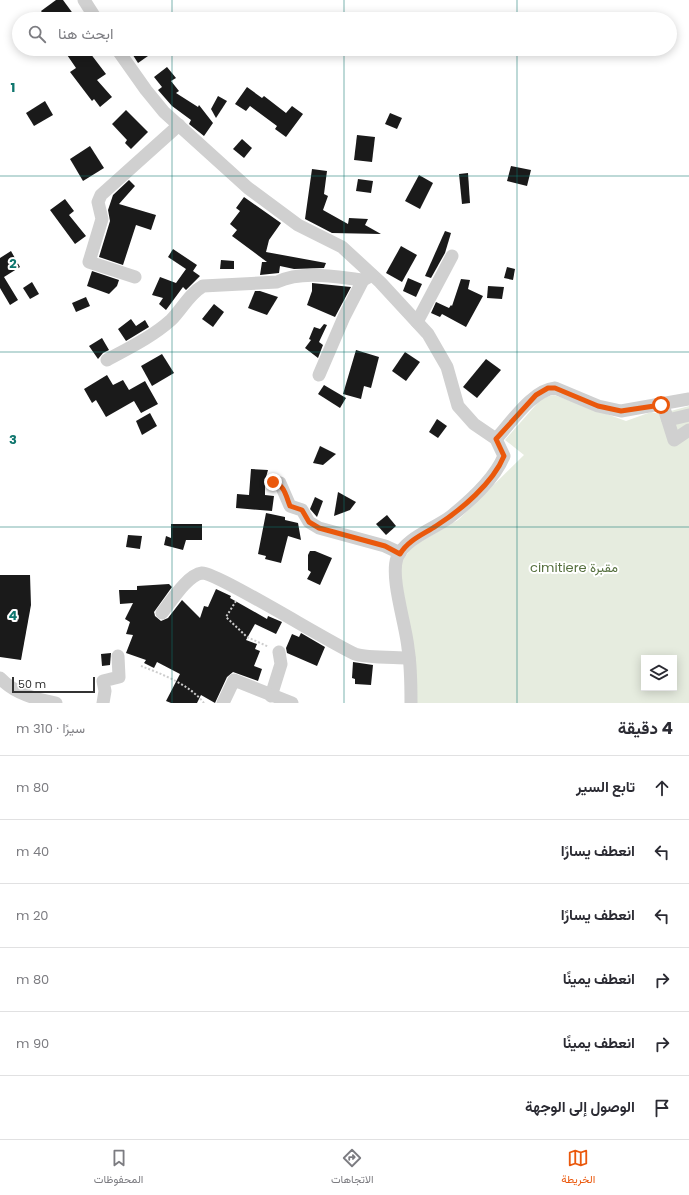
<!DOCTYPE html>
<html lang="ar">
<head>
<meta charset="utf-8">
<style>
  :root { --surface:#fff; --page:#f7f7f7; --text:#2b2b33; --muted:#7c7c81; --line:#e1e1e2; --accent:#ea580c }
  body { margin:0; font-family:Poppins,Vazirmatn,sans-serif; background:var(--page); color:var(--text); direction:rtl }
  .controls { position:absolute; right:12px; bottom:12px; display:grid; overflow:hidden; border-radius:0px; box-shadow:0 2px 10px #0003 }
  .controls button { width:36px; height:36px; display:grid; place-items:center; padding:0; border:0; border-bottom:1px solid var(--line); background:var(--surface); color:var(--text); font:20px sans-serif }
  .scale { position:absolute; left:12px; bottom:10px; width:83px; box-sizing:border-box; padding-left:4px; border:2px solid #333; border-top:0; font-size:11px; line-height:14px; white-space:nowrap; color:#333; -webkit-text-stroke:3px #fff; paint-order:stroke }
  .stop { position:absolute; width:12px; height:12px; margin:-9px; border:3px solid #ea580c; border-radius:50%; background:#fff }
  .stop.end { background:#ea580c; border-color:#fff; box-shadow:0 1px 4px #0008 }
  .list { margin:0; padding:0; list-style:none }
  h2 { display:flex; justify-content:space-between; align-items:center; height:52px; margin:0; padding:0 16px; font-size:17px }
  h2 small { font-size:13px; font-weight:400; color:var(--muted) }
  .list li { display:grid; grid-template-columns:26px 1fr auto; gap:12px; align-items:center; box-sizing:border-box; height:64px; padding:0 16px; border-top:1px solid var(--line) }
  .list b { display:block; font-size:15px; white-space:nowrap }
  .list em { font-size:13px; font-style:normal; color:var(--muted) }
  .icon { flex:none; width:22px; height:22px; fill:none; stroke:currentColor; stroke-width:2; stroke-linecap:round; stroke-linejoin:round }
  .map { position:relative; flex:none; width:689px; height:703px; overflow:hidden; direction:ltr }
  .search { position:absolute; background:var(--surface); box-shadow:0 2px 10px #0003; left:12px; right:12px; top:12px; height:44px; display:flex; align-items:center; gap:10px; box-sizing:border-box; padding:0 14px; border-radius:22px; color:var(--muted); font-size:15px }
  .sheet { height:436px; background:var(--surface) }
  nav { display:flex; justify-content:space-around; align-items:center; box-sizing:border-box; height:56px; border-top:1px solid var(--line); background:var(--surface); font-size:11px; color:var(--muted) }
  nav a { display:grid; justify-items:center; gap:2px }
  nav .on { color:var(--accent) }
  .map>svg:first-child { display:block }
  .green { fill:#e6ecdf; fill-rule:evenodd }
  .building { fill:#1a1a1a }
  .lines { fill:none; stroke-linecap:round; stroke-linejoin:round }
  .path { stroke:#cdcdcd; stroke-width:2; stroke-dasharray:2 2; stroke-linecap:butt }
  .street { stroke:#d0d0d0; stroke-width:13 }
  .route { stroke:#ea580c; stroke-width:5 }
  .grid { fill:none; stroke:#0f766e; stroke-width:1; stroke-opacity:0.55 }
  .labels { text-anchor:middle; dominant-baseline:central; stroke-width:4; stroke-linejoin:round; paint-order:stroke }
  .park-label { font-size:13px; fill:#56703f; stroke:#fff }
  .grid-label { font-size:13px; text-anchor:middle; font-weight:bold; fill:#0f766e; stroke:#fff; stroke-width:4; stroke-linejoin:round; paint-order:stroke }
</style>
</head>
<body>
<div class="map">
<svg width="689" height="703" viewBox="0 0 689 703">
  <rect width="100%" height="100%" fill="#fff"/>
  <!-- green -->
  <path class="green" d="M 554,395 L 626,421 L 651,412 L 660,414 L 689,406 L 689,703 L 415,703 L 399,574 L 402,561 L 413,546 L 458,520 L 524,455 L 505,440 L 542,398 ZM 644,658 L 674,658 L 674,688 L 644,688 Z"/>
  <!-- building -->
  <g class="building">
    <path d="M 56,0 L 63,0 L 77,19 L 47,19 L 41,11 Z"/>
    <path d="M 63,49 L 87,49 L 106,74 L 97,80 L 112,97 L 100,107 L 94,99 L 92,101 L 70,72 L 76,68 Z"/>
    <path d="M 129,49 L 158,49 L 138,63 Z"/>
    <path d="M 167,67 L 176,78 L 171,81 L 179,91 L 176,93 L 198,107 L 199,105 L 213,123 L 204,136 L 189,124 L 191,120 L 172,106 L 158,90 L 162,87 L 154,77 Z"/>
    <path d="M 247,87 L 262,98 L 264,96 L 286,113 L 292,106 L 303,114 L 286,137 L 275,129 L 277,126 L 250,106 L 246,111 L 235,104 Z"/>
    <path d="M 218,96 L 227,101 L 216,118 L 211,109 Z"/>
    <path d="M 45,101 L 53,115 L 34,126 L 26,113 Z"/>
    <path d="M 126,110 L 148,132 L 131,149 L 125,143 L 127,140 L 112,124 Z"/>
    <path d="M 390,113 L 402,118 L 397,129 L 385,124 Z"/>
    <path d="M 357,135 L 375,137 L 372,162 L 354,160 Z"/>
    <path d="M 242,139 L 252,148 L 244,158 L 233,149 Z"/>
    <path d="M 90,146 L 104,168 L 83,181 L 70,159 Z"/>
    <path d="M 511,166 L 531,170 L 527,186 L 507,181 Z"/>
    <path d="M 312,169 L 327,171 L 324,194 L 328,196 L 323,210 L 348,224 L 349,218 L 368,219 L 365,225 L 381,234 L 332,233 L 305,219 Z"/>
    <path d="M 468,173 L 470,203 L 462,204 L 459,174 Z"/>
    <path d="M 419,175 L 433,183 L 420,209 L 405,201 Z"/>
    <path d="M 358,179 L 373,181 L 371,193 L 356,191 Z"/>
    <path d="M 129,180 L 135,186 L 119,204 L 156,215 L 151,230 L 136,225 L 123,265 L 99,257 L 110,221 L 108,210 L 113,195 Z"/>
    <path d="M 244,197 L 281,223 L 269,240 L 266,252 L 326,263 L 324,268 L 294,269 L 280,266 L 279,273 L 260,275 L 262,262 L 267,262 L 232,236 L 237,230 L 230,224 L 240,211 L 236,208 Z"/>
    <path d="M 65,199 L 74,211 L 69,215 L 86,236 L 75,244 L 50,210 Z"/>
    <path d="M 445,231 L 451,233 L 445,253 L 431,278 L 425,276 Z"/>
    <path d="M 401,246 L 417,255 L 402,282 L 386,273 Z"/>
    <path d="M 173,249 L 197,265 L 193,271 L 200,276 L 186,290 L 183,287 L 166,310 L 159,304 L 163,298 L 152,295 L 160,277 L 176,283 L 186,269 L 168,257 Z"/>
    <path d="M 11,251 L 20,267 L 4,277 L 18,300 L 10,305 L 0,288 L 0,258 Z"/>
    <path d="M 221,260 L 234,261 L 234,269 L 220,269 Z"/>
    <path d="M 507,267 L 515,269 L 513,280 L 504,278 Z"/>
    <path d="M 92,271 L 119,280 L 117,286 L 109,294 L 87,286 Z"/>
    <path d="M 408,278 L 422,284 L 416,297 L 403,291 Z"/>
    <path d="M 461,279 L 470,280 L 468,289 L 483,296 L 466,327 L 442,314 L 440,317 L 431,313 L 436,302 L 449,308 L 451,305 L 452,306 Z"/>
    <path d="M 32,282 L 39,294 L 30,299 L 23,288 Z"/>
    <path d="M 312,283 L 351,287 L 335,317 L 307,305 L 312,291 Z"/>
    <path d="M 488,286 L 504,287 L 502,299 L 487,298 Z"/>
    <path d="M 255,291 L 260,291 L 278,297 L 267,315 L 248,308 Z"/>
    <path d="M 86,297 L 90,306 L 76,312 L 72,303 Z"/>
    <path d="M 214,304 L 224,312 L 213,327 L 202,319 Z"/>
    <path d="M 131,319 L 136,326 L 145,320 L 149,327 L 126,341 L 118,329 Z"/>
    <path d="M 324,324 L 327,325 L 319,342 L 323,345 L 318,358 L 305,348 L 311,340 L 309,339 L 314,327 L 320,329 Z"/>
    <path d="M 102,338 L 109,350 L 103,353 L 98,359 L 89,346 Z"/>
    <path d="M 356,350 L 379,357 L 371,388 L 364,386 L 361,399 L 343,394 Z"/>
    <path d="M 405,352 L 420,362 L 406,381 L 392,371 Z"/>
    <path d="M 162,354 L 174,373 L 152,386 L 141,366 Z"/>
    <path d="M 486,359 L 501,370 L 477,398 L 463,387 Z"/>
    <path d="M 107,375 L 113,385 L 123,380 L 129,390 L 145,381 L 158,404 L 141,413 L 134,401 L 106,417 L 96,400 L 92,403 L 84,389 Z"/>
    <path d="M 324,385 L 346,398 L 340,408 L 318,394 Z"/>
    <path d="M 150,413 L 157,426 L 142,435 L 136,421 Z"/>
    <path d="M 437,419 L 447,426 L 438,438 L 429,432 Z"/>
    <path d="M 320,446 L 336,454 L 323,465 L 313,463 Z"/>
    <path d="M 251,469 L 268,470 L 265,481 L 265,495 L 274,496 L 272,511 L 236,508 L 237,494 L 249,495 Z"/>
    <path d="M 338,492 L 356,502 L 350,510 L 334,516 Z"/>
    <path d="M 315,497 L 323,501 L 317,517 L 310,509 Z"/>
    <path d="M 266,513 L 285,517 L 285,520 L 298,523 L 301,540 L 288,536 L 281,563 L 265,559 L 266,556 L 258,554 Z"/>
    <path d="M 387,515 L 396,526 L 386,535 L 376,524 Z"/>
    <path d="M 171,524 L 202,524 L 202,540 L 186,540 L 183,550 L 164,545 L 166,536 L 171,538 Z"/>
    <path d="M 128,535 L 142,536 L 140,549 L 126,547 Z"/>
    <path d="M 310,551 L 315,551 L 332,558 L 320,585 L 307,579 L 311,572 L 308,570 L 308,555 Z"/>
    <path d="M 0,575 L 30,575 L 31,605 L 21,660 L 0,657 Z"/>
    <path d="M 169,584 L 172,587 L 154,612 L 155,616 L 161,621 L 168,618 L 182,600 L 200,618 L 204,606 L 208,607 L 216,589 L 231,596 L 230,598 L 267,619 L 268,616 L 282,622 L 276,634 L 255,624 L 246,640 L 257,644 L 255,649 L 260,651 L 254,666 L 262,669 L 258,681 L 233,672 L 227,677 L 215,703 L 201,695 L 197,703 L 171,703 L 166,701 L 180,674 L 157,662 L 154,668 L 144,663 L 146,660 L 126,653 L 133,635 L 126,634 L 130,622 L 125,619 L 133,603 L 120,604 L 119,590 L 137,590 L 137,586 Z"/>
    <path d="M 301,633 L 325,647 L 317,666 L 287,653 L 286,648 L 292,634 L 299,637 Z"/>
    <path d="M 111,653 L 110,665 L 102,666 L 101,654 Z"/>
    <path d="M 353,662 L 373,665 L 371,685 L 355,684 L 355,679 L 352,678 Z"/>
  </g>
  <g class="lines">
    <!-- path -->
    <g class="path">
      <path d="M 236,601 L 226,617 L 247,637 L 269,647"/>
      <path d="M 141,666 C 162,674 190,685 204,703"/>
    </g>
    <!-- street -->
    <g class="street">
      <path d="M 84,0 L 96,19"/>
      <path d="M 117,49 L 146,90 L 164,112 L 248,188 L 298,225 L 342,247 L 380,282 L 428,334 L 447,367 L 458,406 L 474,424 L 496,439 L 504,456 C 494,480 470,501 450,517 C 434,529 405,538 397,558 C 390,578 406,625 408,648 C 411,666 411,685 411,703"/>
      <path d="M 135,277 L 89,262 L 102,219 L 98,202 L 101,195 L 179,125"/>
      <path d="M 417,322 L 452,256"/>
      <path d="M 107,360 C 129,348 152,337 171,320 C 182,309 189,294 203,286 L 277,282 C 302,270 336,277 363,280 L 372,275"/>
      <path d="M 319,375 L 344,317 L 363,280"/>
      <path d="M 663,405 L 674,440 L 689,430"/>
      <path d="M 668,420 L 689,415"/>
      <path d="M 496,439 C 511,423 532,390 555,388 L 598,406 L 621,411 L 689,399"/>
      <path d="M 273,482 L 280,483 L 290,506 L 302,510 L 309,522 L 319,528 L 385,546 L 400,553"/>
      <path d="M 162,613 C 171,602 187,575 202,573 C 216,572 330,643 355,654 C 365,658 396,657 409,658"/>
      <path d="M 0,678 C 15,694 36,699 56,703"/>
      <path d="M 271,696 L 281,664 L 279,652"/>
      <path d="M 103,703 L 105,691 L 103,681 L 119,677 L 118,656"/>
      <path d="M 223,703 L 234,680 L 292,703"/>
    </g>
  </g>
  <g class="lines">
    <!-- route -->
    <path class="route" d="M 273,482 C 284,484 286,496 290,506 L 302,510 L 309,522 L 319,528 L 385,546 L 400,554 C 408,540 424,534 436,526 C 461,510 493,483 504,456 L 496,439 L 536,395 L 548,388 L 555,388 L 598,406 L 621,411 L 661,405"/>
  </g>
  <!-- grid -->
  <path class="grid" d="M 172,0 L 172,19M 344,0 L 344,19M 517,0 L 517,19M 172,49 L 172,703M 344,49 L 344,703M 517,49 L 517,703M 0,176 L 689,176M 0,352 L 689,352M 0,527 L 689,527"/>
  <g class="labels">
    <!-- park labels -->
    <g class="park-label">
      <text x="574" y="567">cimitiere مقبرة</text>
    </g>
  </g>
  <g class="grid-label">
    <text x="13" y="92">1</text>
    <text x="13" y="268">2</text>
    <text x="13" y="444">3</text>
    <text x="13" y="620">4</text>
  </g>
</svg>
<div class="controls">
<button><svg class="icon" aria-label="layers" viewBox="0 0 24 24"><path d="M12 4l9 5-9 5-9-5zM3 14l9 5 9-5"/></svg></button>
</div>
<div class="scale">50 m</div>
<div class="stop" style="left:661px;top:405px"></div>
<div class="stop end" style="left:273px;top:482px"></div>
<div class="search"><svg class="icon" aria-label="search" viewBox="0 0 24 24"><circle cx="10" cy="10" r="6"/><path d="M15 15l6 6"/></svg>ابحث هنا</div>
</div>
<section class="sheet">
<h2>4 دقيقة<small>سيرًا · 310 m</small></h2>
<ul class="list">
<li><svg class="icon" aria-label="ahead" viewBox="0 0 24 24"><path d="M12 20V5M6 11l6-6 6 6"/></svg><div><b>تابع السير</b></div><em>80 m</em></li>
<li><svg class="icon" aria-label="left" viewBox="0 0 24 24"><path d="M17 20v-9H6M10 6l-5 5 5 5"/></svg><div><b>انعطف يسارًا</b></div><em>40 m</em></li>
<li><svg class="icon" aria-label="left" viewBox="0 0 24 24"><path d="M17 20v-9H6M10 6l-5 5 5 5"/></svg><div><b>انعطف يسارًا</b></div><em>20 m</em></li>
<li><svg class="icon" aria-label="right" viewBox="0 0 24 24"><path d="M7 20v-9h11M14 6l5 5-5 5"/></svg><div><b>انعطف يمينًا</b></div><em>80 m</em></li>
<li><svg class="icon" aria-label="right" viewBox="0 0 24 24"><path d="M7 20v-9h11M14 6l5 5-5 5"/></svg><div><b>انعطف يمينًا</b></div><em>90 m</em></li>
<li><svg class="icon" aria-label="arrive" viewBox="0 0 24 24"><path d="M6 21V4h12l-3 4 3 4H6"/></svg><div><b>الوصول إلى الوجهة</b></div></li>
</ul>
</section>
<nav>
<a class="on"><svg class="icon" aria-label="map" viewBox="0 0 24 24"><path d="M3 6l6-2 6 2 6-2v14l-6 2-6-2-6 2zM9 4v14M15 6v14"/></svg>الخريطة</a>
<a><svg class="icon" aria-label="directions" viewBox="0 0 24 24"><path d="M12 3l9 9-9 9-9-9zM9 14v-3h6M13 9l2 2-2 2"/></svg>الاتجاهات</a>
<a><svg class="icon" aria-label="saved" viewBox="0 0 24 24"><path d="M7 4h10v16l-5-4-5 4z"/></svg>المحفوظات</a>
</nav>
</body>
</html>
